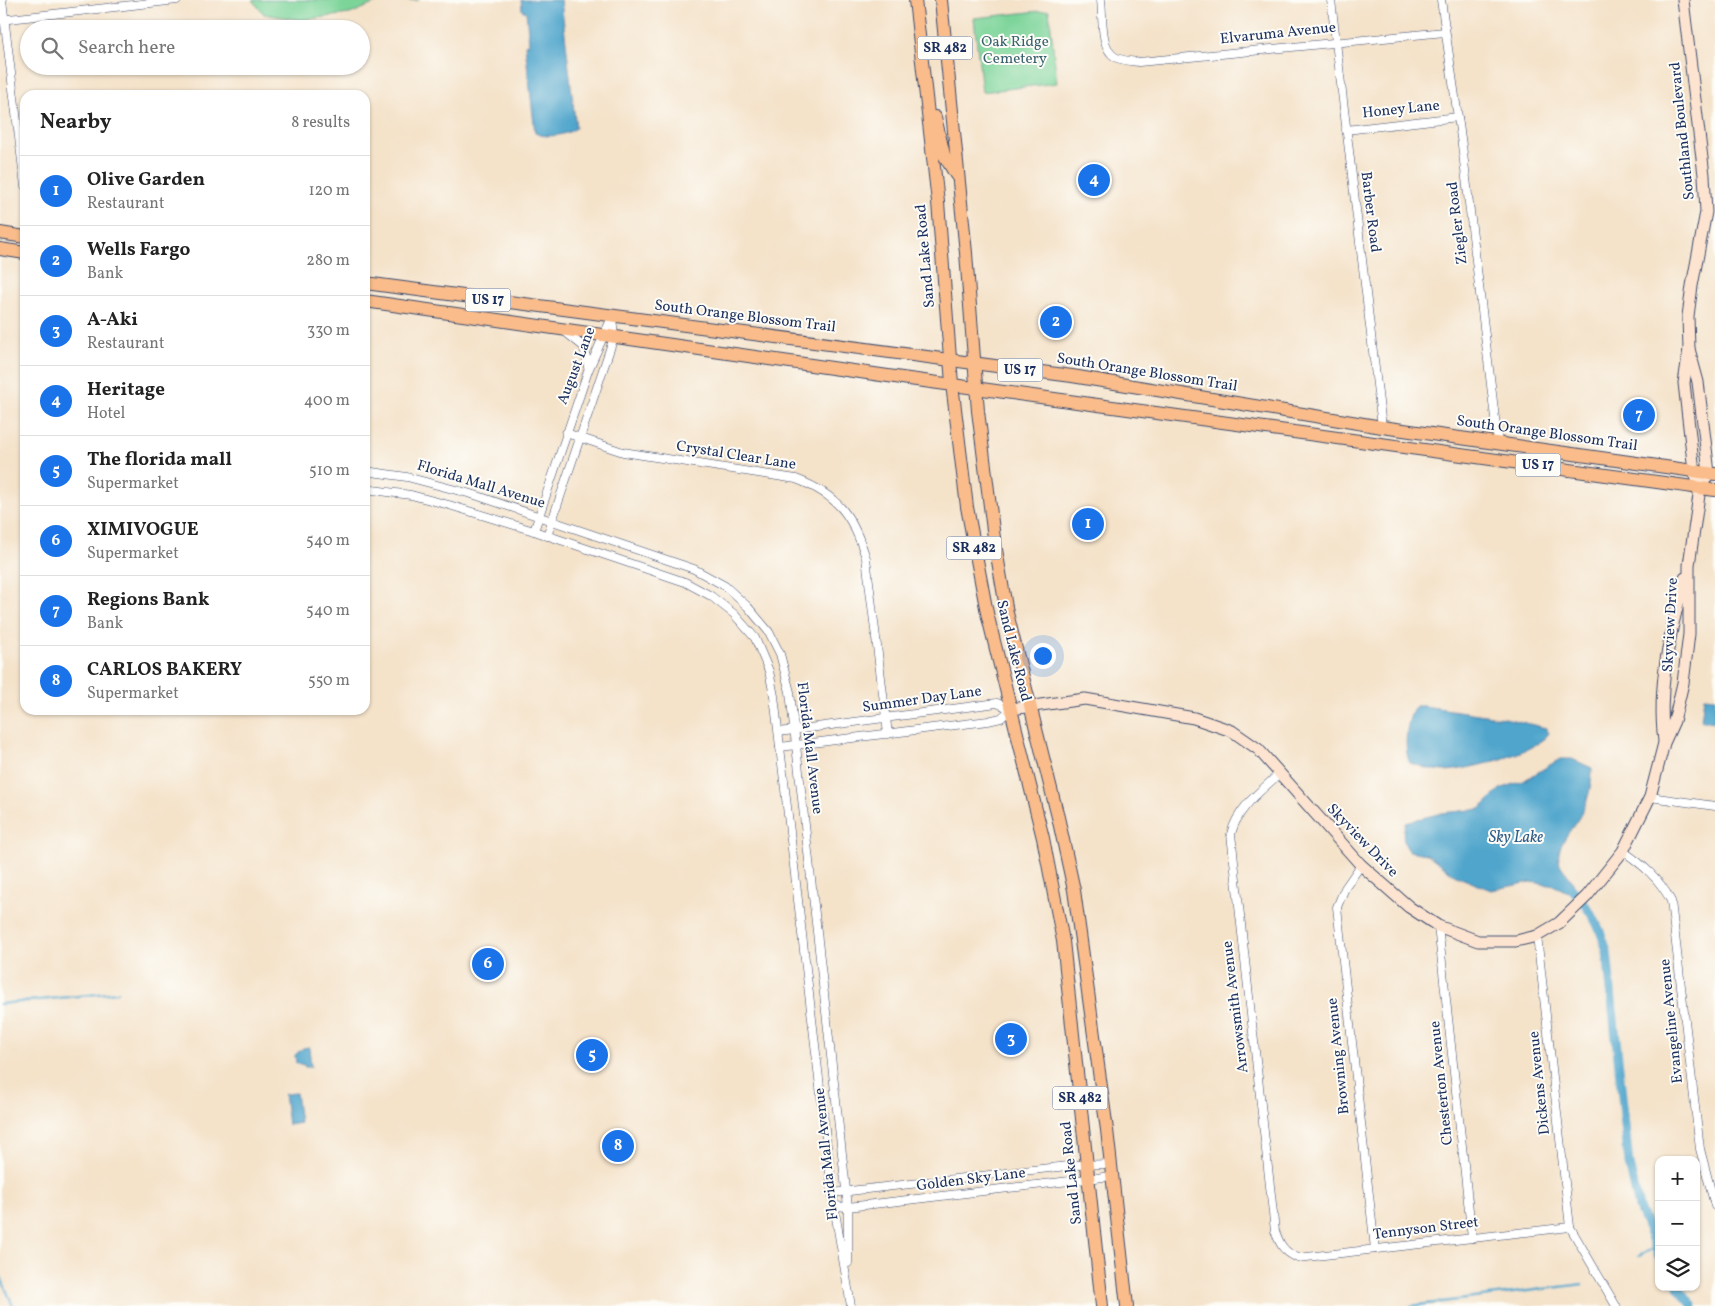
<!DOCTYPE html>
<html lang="en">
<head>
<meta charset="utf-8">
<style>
  :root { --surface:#fff; --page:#f2f2f2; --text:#222; --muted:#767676; --line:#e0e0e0; --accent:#1a73e8 }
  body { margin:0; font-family:Vollkorn,serif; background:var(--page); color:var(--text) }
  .controls { position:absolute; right:15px; bottom:15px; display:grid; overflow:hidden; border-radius:10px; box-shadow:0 1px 4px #0004 }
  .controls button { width:45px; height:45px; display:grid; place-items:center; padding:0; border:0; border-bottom:1px solid var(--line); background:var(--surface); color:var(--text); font:25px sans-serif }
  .you { position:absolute; left:1042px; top:655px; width:18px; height:18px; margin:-12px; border:4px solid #fff; border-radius:50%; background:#1a73e8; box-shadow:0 0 0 8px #1a73e833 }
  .badge { display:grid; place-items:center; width:32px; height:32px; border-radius:50%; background:var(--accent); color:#fff; font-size:16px; font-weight:700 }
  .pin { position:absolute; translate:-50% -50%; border:2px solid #fff; box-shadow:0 1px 5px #0006 }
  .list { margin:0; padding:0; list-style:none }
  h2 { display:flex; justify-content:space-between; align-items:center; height:65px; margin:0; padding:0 20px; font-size:21px }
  h2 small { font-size:16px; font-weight:400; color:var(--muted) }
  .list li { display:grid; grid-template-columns:32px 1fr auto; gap:15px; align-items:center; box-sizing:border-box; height:70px; padding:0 20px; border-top:1px solid var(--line) }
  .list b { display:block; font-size:19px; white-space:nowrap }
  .list p { margin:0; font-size:16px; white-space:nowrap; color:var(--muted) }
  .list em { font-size:16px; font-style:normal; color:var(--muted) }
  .icon { flex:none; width:28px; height:28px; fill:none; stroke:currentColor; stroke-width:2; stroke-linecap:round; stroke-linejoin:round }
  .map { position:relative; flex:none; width:1715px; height:1306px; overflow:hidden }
  .search { position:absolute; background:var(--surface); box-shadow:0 1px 4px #0004; left:20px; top:20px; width:350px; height:55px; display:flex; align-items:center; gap:12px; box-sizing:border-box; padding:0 18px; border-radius:28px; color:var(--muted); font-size:19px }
  .panel { position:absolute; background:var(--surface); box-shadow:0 1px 4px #0004; left:20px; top:90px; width:350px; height:625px; border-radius:15px }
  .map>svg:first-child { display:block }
  .green { fill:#7cd499; stroke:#4c827c }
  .water { fill:#4fa5cc; stroke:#356a95 }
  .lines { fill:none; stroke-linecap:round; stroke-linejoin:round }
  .stream { stroke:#4fa5cc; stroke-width:2.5 }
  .canal { stroke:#4fa5cc; stroke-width:9 }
  .street-casing { stroke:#3c4a6e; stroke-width:9 }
  .secondary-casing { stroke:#3c4a6e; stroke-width:13 }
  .primary-casing { stroke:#3c4a6e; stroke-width:14 }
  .street { stroke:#fff; stroke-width:8 }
  .secondary { stroke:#fde4d0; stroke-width:11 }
  .primary { stroke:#f9bc8a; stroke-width:12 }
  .labels { text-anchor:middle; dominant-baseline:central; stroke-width:4; stroke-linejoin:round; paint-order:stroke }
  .shield { fill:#fdfcf7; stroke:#5f6c8c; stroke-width:1 }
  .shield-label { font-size:14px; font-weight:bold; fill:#1b2f5e }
  .street-label { font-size:15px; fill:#1b2f5e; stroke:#fdfcf7 }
  .park-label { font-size:15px; fill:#386170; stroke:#fdfcf7 }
  .water-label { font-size:16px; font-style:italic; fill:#305e8a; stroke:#fdfcf7 }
</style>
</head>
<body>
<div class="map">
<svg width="1715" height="1306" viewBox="0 0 1715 1306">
  <rect width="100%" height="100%" fill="#fdfcf7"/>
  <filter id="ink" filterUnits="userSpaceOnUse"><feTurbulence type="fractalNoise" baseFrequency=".02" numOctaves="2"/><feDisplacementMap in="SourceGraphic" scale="10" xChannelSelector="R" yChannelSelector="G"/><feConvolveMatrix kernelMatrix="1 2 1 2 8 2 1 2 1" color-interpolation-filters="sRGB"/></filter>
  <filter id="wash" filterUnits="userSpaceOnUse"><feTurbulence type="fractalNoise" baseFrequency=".0096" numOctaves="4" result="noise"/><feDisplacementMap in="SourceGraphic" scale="20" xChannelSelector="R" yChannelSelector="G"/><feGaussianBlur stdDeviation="1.12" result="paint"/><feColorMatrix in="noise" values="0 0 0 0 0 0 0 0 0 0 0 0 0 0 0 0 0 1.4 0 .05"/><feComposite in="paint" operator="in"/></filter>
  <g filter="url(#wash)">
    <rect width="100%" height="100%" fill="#f4e2c9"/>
    <!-- green -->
    <g class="green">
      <path d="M 252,0 L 419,0 L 378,2 L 350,14 L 300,20 L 264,14 Z"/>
      <path d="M 1049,10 L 1057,83 L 982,92 L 974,18 Z"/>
    </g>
    <!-- water -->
    <g class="water">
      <path d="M 521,0 L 561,0 L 576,128 C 567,135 546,139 535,133 L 525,45 L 529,43 L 526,12 L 522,10 Z"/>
      <path d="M 1704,697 L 1715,698 L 1715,722 L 1701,720 Z"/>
      <path d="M 1416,706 L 1424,706 L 1505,718 L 1546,728 L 1549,733 C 1537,753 1468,770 1445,771 C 1433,771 1421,766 1410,763 C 1403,750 1406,718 1416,706 Z"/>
      <path d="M 1560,759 L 1572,759 L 1592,768 C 1592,783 1589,798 1582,812 C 1575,827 1556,843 1559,861 C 1561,870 1573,877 1574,887 L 1570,893 L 1555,886 L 1531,882 L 1491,890 L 1456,876 L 1427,854 L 1409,851 C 1402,841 1402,834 1406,822 L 1442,813 L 1480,809 L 1500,789 L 1523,781 Z"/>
      <path d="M 309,1047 L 311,1067 L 305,1067 L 304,1065 L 296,1063 L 295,1055 L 303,1048 Z"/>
      <path d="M 296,1093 L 300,1123 L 288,1125 L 284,1094 Z"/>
    </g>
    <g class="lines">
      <!-- stream -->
      <g class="stream">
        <path d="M 0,1004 L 118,992"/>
        <path d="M 1639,1256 L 1654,1248"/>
        <path d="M 0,1275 L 13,1306"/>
        <path d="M 1411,1306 L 1583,1284"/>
      </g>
      <!-- canal -->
      <g class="canal">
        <path d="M 1572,889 C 1591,911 1599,923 1607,952 L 1629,1164 L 1639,1208 L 1659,1256"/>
        <path d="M 1678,1287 L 1693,1306"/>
      </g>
    </g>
  </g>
  <g filter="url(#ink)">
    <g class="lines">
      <!-- street casing -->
      <g class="street-casing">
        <g id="street">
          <path d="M 2,0 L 25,186"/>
          <path d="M 1101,0 C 1103,16 1100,48 1115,57 C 1122,61 1131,61 1139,62 L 1445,32"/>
          <path d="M 1331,0 L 1382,427"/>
          <path d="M 1441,0 L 1462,145 L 1498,443"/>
          <path d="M 0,20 L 177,0"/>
          <path d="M 1346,130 L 1458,117"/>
          <path d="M 564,331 L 584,347 L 588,367"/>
          <path d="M 566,433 L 623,452 L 796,479 C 838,495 853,516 866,558 L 888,734"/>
          <path d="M 365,471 L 407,477 L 475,495 L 694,569 L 725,586 L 748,607 L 769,632 L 780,654 L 790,692 L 848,1207 L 848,1263"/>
          <path d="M 365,489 L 411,495 L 449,505 L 534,531 L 685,582 L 711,596 L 734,614 L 755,638 L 769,671 L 774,696 L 834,1206 L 851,1306"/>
          <path d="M 534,531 L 588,371 L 612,317"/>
          <path d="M 547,536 L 614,337 L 612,317"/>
          <path d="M 779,732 L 997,703 L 1011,709 L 1001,718 L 988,721 L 780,747"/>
          <path d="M 1280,773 C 1260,792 1238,807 1231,834 L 1275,1231 C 1280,1245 1284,1252 1298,1258 L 1570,1227"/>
          <path d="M 1650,797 L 1715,806"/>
          <path d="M 1623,851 C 1643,865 1659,878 1671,901 L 1700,1149 L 1715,1206"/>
          <path d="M 1361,865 L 1345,888 L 1337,907 L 1375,1249"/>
          <path d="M 1438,926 L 1472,1238"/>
          <path d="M 1537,936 L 1570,1227 L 1616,1306"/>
          <path d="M 832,1193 L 1076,1165 L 1110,1164"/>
          <path d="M 834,1206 L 848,1207 L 1112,1176"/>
        </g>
      </g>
      <!-- secondary casing -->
      <g class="secondary-casing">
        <g id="secondary">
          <path d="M 1683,0 L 1704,175 L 1706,212 L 1692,286 L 1688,316 L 1689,349 L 1684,383 L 1694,471 L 1697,479"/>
          <path d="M 1011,709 L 1085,699 L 1194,718 L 1232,731 L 1258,749 L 1361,865 L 1409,907 L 1438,926 L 1478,941 L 1516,941 L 1537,936 L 1559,923 L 1587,896 L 1623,851 L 1650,797 L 1664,743 L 1674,721 L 1683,683 L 1689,634 L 1689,565 L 1700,488 L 1709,473 L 1698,382 L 1689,349"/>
          <path d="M 1664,741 C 1657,688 1670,629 1685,578"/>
        </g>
      </g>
      <!-- primary casing -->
      <g class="primary-casing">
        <g id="primary">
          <path d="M 915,0 L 938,202 L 952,384 L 967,507 L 987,613 L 1043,838 L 1063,941 L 1102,1306"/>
          <path d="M 941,0 L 966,253 L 978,411 L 994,538 L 1007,613 L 1058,817 L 1074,890 L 1107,1130 L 1127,1306"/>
          <path d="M 935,117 L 944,155 L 956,175"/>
          <path d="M 0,233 L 25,237"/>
          <path d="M 0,249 L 25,253"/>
          <path d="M 365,283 L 1072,376 L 1382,427 L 1715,474"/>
          <path d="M 365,301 L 902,378 L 1715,490"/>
        </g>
      </g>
      <!-- street -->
      <use href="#street" class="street"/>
      <!-- secondary -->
      <use href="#secondary" class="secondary"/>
      <!-- primary -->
      <use href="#primary" class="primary"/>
    </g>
  </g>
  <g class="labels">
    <!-- shield labels -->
    <g class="shield">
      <rect x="917.5" y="36.5" width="55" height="23" rx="4"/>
      <rect x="465.5" y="288.5" width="45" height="23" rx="4"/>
      <rect x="997.5" y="358.5" width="45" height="23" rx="4"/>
      <rect x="1515.5" y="453.5" width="45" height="23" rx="4"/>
      <rect x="946.5" y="536.5" width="55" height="23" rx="4"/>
      <rect x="1052.5" y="1086.5" width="55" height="23" rx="4"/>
    </g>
    <g class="shield-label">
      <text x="945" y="48">SR 482</text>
      <text x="488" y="300">US 17</text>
      <text x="1020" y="370">US 17</text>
      <text x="1538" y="465">US 17</text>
      <text x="974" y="548">SR 482</text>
      <text x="1080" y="1098">SR 482</text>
    </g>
    <!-- street labels -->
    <g class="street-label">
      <text transform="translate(1278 34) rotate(-6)">Elvaruma Avenue</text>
      <text transform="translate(1401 110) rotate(-6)">Honey Lane</text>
      <text transform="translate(1683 131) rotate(-96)">Southland Boulevard</text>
      <text transform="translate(1370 212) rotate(83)">Barber Road</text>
      <text transform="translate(1458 223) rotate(-97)">Ziegler Road</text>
      <text transform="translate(926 256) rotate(-95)">Sand Lake Road</text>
      <text transform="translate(745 317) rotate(7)">South Orange Blossom Trail</text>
      <text transform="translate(577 366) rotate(-69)">August Lane</text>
      <text transform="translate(1147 373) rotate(9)">South Orange Blossom Trail</text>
      <text transform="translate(1547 434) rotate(8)">South Orange Blossom Trail</text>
      <text transform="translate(736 456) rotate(9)">Crystal Clear Lane</text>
      <text transform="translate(481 485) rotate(17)">Florida Mall Avenue</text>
      <text transform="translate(1671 625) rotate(-87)">Skyview Drive</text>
      <text transform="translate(1013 651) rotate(76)">Sand Lake Road</text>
      <text transform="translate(922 700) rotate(-8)">Summer Day Lane</text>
      <text transform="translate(809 748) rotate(83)">Florida Mall Avenue</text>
      <text transform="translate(1362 841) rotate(46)">Skyview Drive</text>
      <text transform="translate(1236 1007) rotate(-97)">Arrowsmith Avenue</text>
      <text transform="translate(1672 1021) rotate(-96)">Evangeline Avenue</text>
      <text transform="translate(1339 1056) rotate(-96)">Browning Avenue</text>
      <text transform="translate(1442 1083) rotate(-96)">Chesterton Avenue</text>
      <text transform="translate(1540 1083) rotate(-96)">Dickens Avenue</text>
      <text transform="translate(827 1154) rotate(-96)">Florida Mall Avenue</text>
      <text transform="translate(1072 1173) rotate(-96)">Sand Lake Road</text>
      <text transform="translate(971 1180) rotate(-7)">Golden Sky Lane</text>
      <text transform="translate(1426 1229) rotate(-7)">Tennyson Street</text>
    </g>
    <!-- park labels -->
    <g class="park-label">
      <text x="1015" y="42">Oak Ridge<tspan x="1015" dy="17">Cemetery</tspan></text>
    </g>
    <!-- water labels -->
    <g class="water-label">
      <text x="1516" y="838">Sky Lake</text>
    </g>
  </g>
</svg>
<div class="controls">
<button>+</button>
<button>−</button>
<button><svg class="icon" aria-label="layers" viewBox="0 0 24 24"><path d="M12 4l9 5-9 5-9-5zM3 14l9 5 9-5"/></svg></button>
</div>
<div class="you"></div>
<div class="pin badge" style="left:1088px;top:524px">1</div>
<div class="pin badge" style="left:1056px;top:322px">2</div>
<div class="pin badge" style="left:1011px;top:1039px">3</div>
<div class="pin badge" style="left:1094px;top:180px">4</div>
<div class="pin badge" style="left:592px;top:1055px">5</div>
<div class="pin badge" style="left:488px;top:964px">6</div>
<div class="pin badge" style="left:1639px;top:415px">7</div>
<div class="pin badge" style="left:618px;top:1146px">8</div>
<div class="search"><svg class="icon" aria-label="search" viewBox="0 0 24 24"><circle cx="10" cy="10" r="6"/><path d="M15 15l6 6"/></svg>Search here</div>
<section class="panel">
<h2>Nearby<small>8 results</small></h2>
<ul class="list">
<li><span class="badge">1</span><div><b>Olive Garden</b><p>Restaurant</p></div><em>120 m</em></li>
<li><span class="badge">2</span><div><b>Wells Fargo</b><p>Bank</p></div><em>280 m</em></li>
<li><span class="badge">3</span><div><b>A-Aki</b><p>Restaurant</p></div><em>330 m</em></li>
<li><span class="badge">4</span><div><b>Heritage</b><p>Hotel</p></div><em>400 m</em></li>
<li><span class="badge">5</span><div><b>The florida mall</b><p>Supermarket</p></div><em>510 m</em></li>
<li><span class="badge">6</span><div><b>XIMIVOGUE</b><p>Supermarket</p></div><em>540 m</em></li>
<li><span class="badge">7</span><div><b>Regions Bank</b><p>Bank</p></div><em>540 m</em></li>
<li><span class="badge">8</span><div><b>CARLOS BAKERY</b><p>Supermarket</p></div><em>550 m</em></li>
</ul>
</section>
</div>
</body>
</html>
